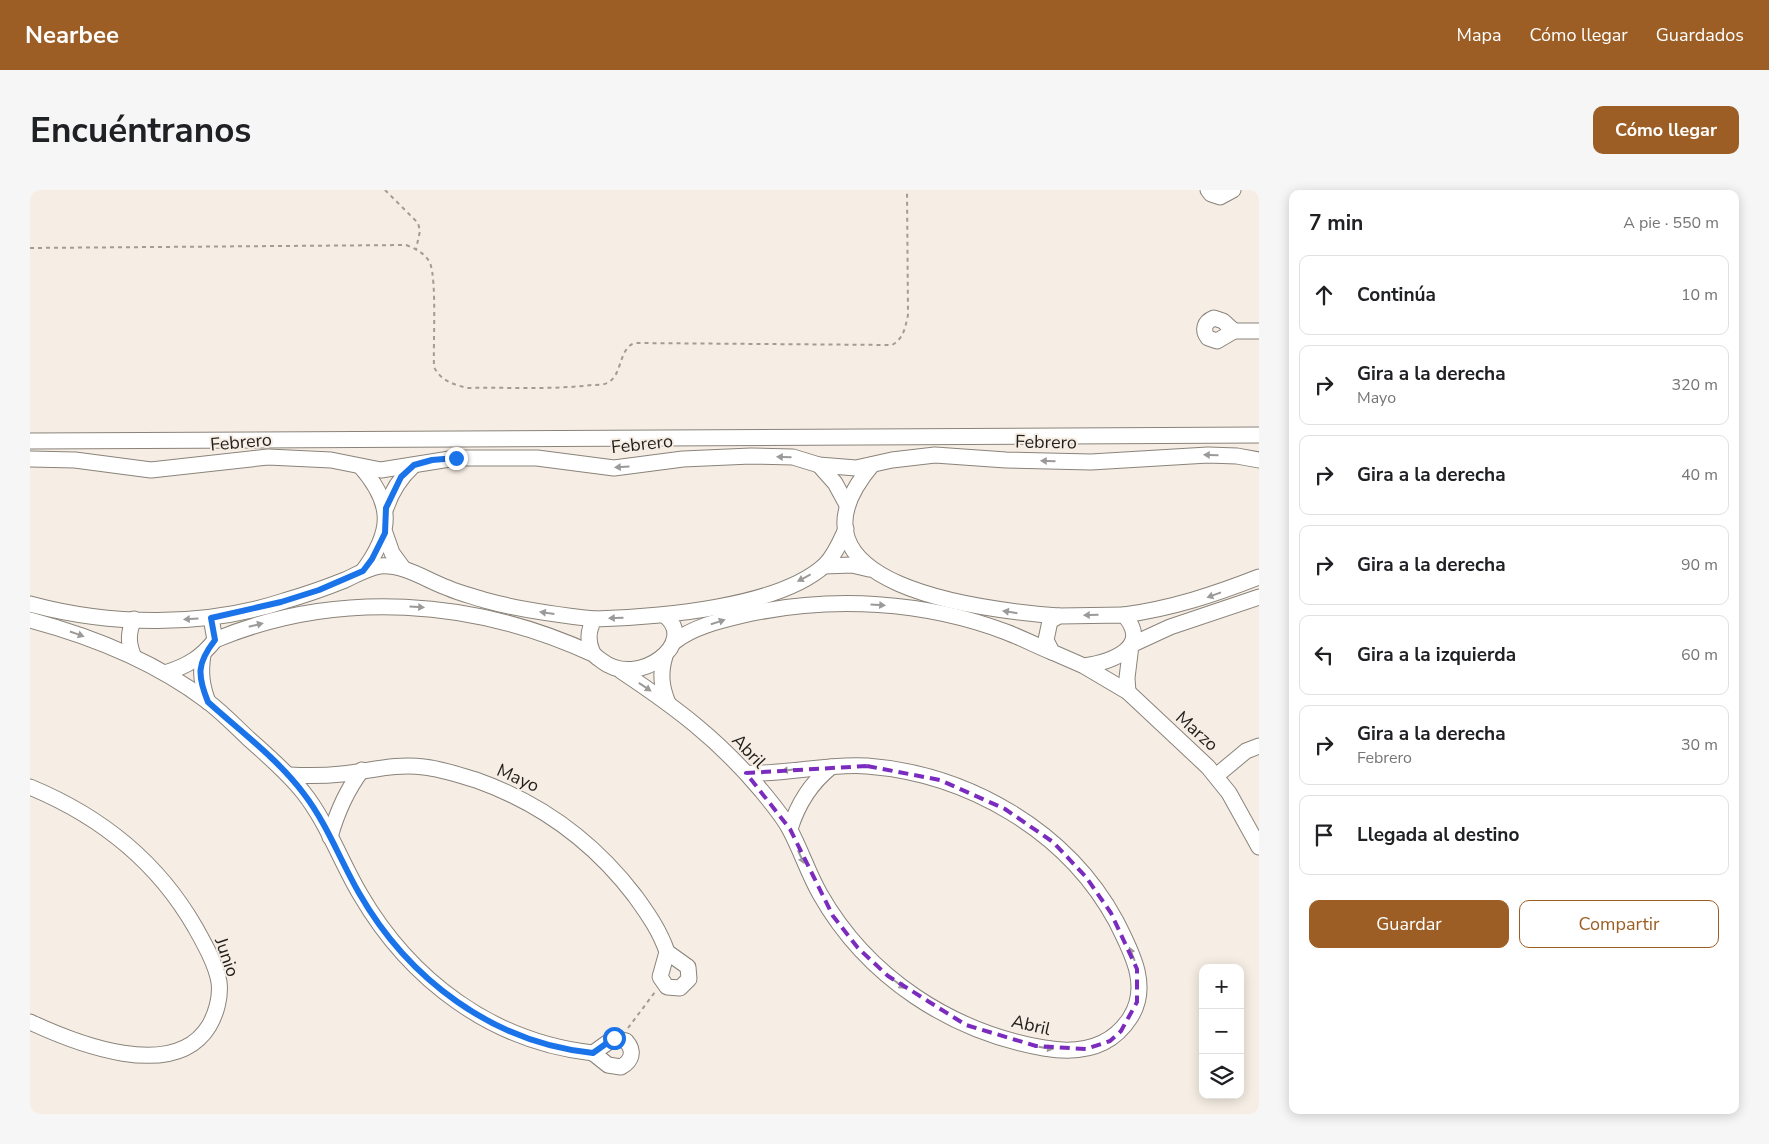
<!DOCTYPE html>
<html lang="es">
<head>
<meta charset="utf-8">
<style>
  :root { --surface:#fff; --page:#f6f6f6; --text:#202124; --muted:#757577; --line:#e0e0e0; --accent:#9c5e24 }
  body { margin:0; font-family:"Nunito Sans",sans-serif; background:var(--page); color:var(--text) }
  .controls { position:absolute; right:15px; bottom:15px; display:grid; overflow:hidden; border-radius:10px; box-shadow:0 2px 12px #0003 }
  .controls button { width:45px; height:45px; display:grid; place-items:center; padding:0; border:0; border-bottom:1px solid var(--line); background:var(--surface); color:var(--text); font:25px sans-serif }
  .stop { position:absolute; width:15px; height:15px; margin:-11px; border:4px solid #1a73e8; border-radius:50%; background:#fff }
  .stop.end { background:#1a73e8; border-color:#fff; box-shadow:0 1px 5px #0008 }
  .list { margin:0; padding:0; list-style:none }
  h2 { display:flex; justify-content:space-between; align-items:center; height:65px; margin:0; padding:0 20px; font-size:21px }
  h2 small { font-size:16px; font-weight:400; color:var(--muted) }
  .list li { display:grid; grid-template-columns:32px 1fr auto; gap:15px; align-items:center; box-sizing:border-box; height:80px; margin:0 10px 10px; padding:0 10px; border:1px solid var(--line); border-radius:10px }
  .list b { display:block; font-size:19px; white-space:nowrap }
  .list p { margin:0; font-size:16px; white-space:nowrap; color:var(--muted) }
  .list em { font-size:16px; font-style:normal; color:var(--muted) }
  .actions { display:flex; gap:10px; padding:15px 20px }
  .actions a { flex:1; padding:11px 0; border:1px solid var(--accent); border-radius:10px; text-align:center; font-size:18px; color:var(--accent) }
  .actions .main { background:var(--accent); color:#fff }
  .icon { flex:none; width:28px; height:28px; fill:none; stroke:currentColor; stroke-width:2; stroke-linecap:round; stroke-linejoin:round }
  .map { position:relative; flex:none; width:1229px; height:924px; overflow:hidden; border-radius:10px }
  header { display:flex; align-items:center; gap:30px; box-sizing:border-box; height:70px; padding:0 25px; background:var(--accent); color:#fff }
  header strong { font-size:24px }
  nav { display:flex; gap:28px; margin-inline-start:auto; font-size:18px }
  .intro { display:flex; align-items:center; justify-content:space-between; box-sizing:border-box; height:120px; padding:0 30px }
  h1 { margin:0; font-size:35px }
  .button { padding:12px 22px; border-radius:10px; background:var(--accent); color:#fff; font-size:18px; font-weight:700 }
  main { display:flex; gap:30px; padding:0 30px }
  aside { flex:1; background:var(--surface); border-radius:10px; box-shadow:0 2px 12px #0003 }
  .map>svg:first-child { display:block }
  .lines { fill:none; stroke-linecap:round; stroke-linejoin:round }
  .minor-casing { stroke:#8a837a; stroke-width:17 }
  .path { stroke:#a29c95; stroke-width:2; stroke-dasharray:4 4; stroke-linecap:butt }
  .minor { stroke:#fff; stroke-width:15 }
  .oneway { fill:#9b9a98 }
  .route { stroke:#1a73e8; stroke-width:6 }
  .marked { fill:none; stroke:#7b2cbf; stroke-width:4; stroke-dasharray:10 6; stroke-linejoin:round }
  .labels { text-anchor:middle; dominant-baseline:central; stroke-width:4; stroke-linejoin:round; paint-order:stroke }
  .street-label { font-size:18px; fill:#211e1b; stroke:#f6eee4 }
</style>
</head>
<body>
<header>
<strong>Nearbee</strong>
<nav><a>Mapa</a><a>Cómo llegar</a><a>Guardados</a></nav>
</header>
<div class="intro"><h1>Encuéntranos</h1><a class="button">Cómo llegar</a></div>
<main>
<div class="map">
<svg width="1229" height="924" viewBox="0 0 1229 924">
  <rect width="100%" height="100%" fill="#f6eee4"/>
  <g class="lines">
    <!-- minor casing -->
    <g class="minor-casing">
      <g id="minor">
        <path d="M 1178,0 L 1181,4 L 1190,7 L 1203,0"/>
        <path d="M 1184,128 L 1193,131 L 1204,141 L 1187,151 L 1178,148 C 1172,140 1174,132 1184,128 Z"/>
        <path d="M 1204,141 L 1229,141"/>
        <path d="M 0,251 L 1229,245"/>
        <path d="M 0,269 L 45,270 L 121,280 L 238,267 L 301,270 L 351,280 L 426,268 L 507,268 L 584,278 L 653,269 L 721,266 L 763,267 L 789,275 L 826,278 L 862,270 L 905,265 L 976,270 L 1061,272 L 1178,265 L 1207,266 L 1229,270"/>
        <path d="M 789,275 L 805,293 L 817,315"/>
        <path d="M 842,275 C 740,396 953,420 1029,426"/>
        <path d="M 331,277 C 363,314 363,341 333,381"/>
        <path d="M 356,318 C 362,300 370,288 383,276"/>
        <path d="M 355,343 L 362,363 L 373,378"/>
        <path d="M 794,376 L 822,375 L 839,379"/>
        <path d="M 0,414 C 81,436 174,437 254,411 C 275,405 295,398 315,390 C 326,385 337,378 350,376 C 374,374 396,390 418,398 C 429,403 442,406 454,410 C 490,420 528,425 565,429"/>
        <path d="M 634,425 C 670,452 608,499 572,471 C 568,468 564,466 562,461 C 557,449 558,439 565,429 C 627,427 748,418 795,375 C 805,365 810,352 816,339"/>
        <path d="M 1094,425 C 1143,418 1183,405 1229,387"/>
        <path d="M 181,428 L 185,450 C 307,399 444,409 563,464"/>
        <path d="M 0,430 C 64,447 124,471 177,511 C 192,522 205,536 219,549 C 238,566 257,582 273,602 C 297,632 310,670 330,704 C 380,790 462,852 563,863"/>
        <path d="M 644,452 C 664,436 693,430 718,424 C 803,406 894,411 976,442 C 992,448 1007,456 1022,462"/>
        <path d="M 103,465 C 98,452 98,443 104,429"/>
        <path d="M 173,465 C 170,483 172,496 178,512"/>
        <path d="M 635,466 C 630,483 631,496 638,513"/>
        <path d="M 1054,476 C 1080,472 1123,458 1094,425 L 1029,426 L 1020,431 L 1016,450 L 1022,462 L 1054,476 L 1098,502 L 1178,577 L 1199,603 L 1229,657"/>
        <path d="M 591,481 C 645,517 688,549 730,599 C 740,611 752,625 759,638 C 771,660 778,683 790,704 C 837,787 921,842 1014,858 C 1048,864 1080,859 1100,828 C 1121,796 1101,761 1086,731 C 1037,641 939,584 837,576 C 797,573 756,585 716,583"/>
        <path d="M 135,483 C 157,476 171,468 185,450"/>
        <path d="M 1098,502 L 1097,488 L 1101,455 L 1140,437 L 1229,407"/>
        <path d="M 259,585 C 277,586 294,586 312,584 C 340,581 366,573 394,577 C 412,579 429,585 446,590 C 511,613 563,651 605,706 C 618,724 630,741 637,762"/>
        <path d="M 1186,586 L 1216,561 L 1229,556"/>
        <path d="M 0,597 C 70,626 127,671 165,737 C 174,753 186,774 189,792 C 191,807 186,824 179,836 C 144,893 45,853 0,832"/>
        <path d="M 760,639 C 768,613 781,593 801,577"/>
        <path d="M 300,647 C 307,622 316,601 332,580"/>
        <path d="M 637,762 L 658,777 L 659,789 L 650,798 L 637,797 L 630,787 Z"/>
        <path d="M 584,848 L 596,851 C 605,861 602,871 591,877 L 578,875 L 563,863 Z"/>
      </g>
    </g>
    <!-- path -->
    <g class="path">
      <path d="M 355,0 L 388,33 L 390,41 L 386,59"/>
      <path d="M 0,58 L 376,55 C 386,59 395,63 400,73 C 407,91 403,155 404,177 C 411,191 423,194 437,198 C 478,197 521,200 562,195 C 566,195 574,195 577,193 C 593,186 588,158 605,153 L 862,155 C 874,148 875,138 878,125 L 877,0"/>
      <path d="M 598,838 L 625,802"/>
    </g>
    <!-- minor -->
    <use href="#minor" class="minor"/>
  </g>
  <!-- one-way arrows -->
  <defs><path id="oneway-solid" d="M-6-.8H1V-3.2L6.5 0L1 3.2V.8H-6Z" transform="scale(1.25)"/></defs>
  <g class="oneway">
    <use href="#oneway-solid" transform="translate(1181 265) rotate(-179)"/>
    <use href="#oneway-solid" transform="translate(754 267) rotate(-178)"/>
    <use href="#oneway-solid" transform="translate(1018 271) rotate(-179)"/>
    <use href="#oneway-solid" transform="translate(592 277) rotate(176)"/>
    <use href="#oneway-solid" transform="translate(774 388) rotate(152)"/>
    <use href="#oneway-solid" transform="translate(1184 405) rotate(160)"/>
    <use href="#oneway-solid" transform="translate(848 415) rotate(4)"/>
    <use href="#oneway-solid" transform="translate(387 417) rotate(3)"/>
    <use href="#oneway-solid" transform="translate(980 422) rotate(-171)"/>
    <use href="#oneway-solid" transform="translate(517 423) rotate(-172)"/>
    <use href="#oneway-solid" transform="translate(1061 425) rotate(179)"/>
    <use href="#oneway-solid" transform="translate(586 428) rotate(178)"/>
    <use href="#oneway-solid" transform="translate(161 429) rotate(177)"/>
    <use href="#oneway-solid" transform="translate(688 432) rotate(-18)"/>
    <use href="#oneway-solid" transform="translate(226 435) rotate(-14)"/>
    <use href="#oneway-solid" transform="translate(47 444) rotate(19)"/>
    <use href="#oneway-solid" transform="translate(615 497) rotate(34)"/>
    <use href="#oneway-solid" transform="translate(759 580) rotate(173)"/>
    <use href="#oneway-solid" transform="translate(771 667) rotate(65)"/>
    <use href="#oneway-solid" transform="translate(1102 764) rotate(-112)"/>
    <use href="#oneway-solid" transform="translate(869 794) rotate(37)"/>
    <use href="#oneway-solid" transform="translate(1016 858) rotate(9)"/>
  </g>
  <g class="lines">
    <!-- route -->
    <path class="route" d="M 426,268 L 402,270 L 384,275 L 371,287 L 356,318 L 355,343 L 342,369 L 333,381 L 289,400 L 251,412 L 181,428 L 185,450 C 167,473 167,485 178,512 C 210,541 248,569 274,604 C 297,634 310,670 329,703 C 378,789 463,853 563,863 L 584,848"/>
  </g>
  <!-- marked area -->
  <path class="marked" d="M 837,576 L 910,590 L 975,619 L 1023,652 L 1056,687 L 1081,723 L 1107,779 L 1107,812 L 1091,841 L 1080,851 L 1056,859 L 1006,856 L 936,835 L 858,786 L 828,758 L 803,726 L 760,639 L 716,583 Z"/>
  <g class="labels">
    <!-- street labels -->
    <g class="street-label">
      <text transform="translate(211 252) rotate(-5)">Febrero</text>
      <text transform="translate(1016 252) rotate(1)">Febrero</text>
      <text transform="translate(612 254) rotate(-6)">Febrero</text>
      <text transform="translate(1167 541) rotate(42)">Marzo</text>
      <text transform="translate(719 561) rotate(46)">Abril</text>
      <text transform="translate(488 588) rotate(24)">Mayo</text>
      <text transform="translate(197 767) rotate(71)">Junio</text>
      <text transform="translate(1001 835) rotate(13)">Abril</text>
    </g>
  </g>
</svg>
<div class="controls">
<button>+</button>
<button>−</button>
<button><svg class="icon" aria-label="layers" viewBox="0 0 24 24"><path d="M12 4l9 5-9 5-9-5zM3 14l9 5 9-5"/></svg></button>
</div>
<div class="stop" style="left:584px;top:848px"></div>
<div class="stop end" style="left:426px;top:268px"></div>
</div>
<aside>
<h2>7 min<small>A pie · 550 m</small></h2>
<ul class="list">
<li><svg class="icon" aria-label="ahead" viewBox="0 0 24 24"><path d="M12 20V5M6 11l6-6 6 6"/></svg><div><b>Continúa</b></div><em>10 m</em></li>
<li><svg class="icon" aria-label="right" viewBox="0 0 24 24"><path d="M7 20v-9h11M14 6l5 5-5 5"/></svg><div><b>Gira a la derecha</b><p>Mayo</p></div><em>320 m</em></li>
<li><svg class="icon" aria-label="right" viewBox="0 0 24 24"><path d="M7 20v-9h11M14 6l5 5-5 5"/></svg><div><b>Gira a la derecha</b></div><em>40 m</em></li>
<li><svg class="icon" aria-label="right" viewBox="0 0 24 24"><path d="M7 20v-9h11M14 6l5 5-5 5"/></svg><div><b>Gira a la derecha</b></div><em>90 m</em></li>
<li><svg class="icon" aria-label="left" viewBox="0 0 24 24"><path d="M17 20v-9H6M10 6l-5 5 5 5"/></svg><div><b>Gira a la izquierda</b></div><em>60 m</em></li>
<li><svg class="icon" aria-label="right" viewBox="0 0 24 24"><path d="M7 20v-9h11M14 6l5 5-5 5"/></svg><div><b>Gira a la derecha</b><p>Febrero</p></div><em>30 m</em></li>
<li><svg class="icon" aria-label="arrive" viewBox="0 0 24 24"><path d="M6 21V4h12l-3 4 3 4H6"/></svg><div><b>Llegada al destino</b></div></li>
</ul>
<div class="actions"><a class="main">Guardar</a><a>Compartir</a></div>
</aside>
</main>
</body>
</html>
